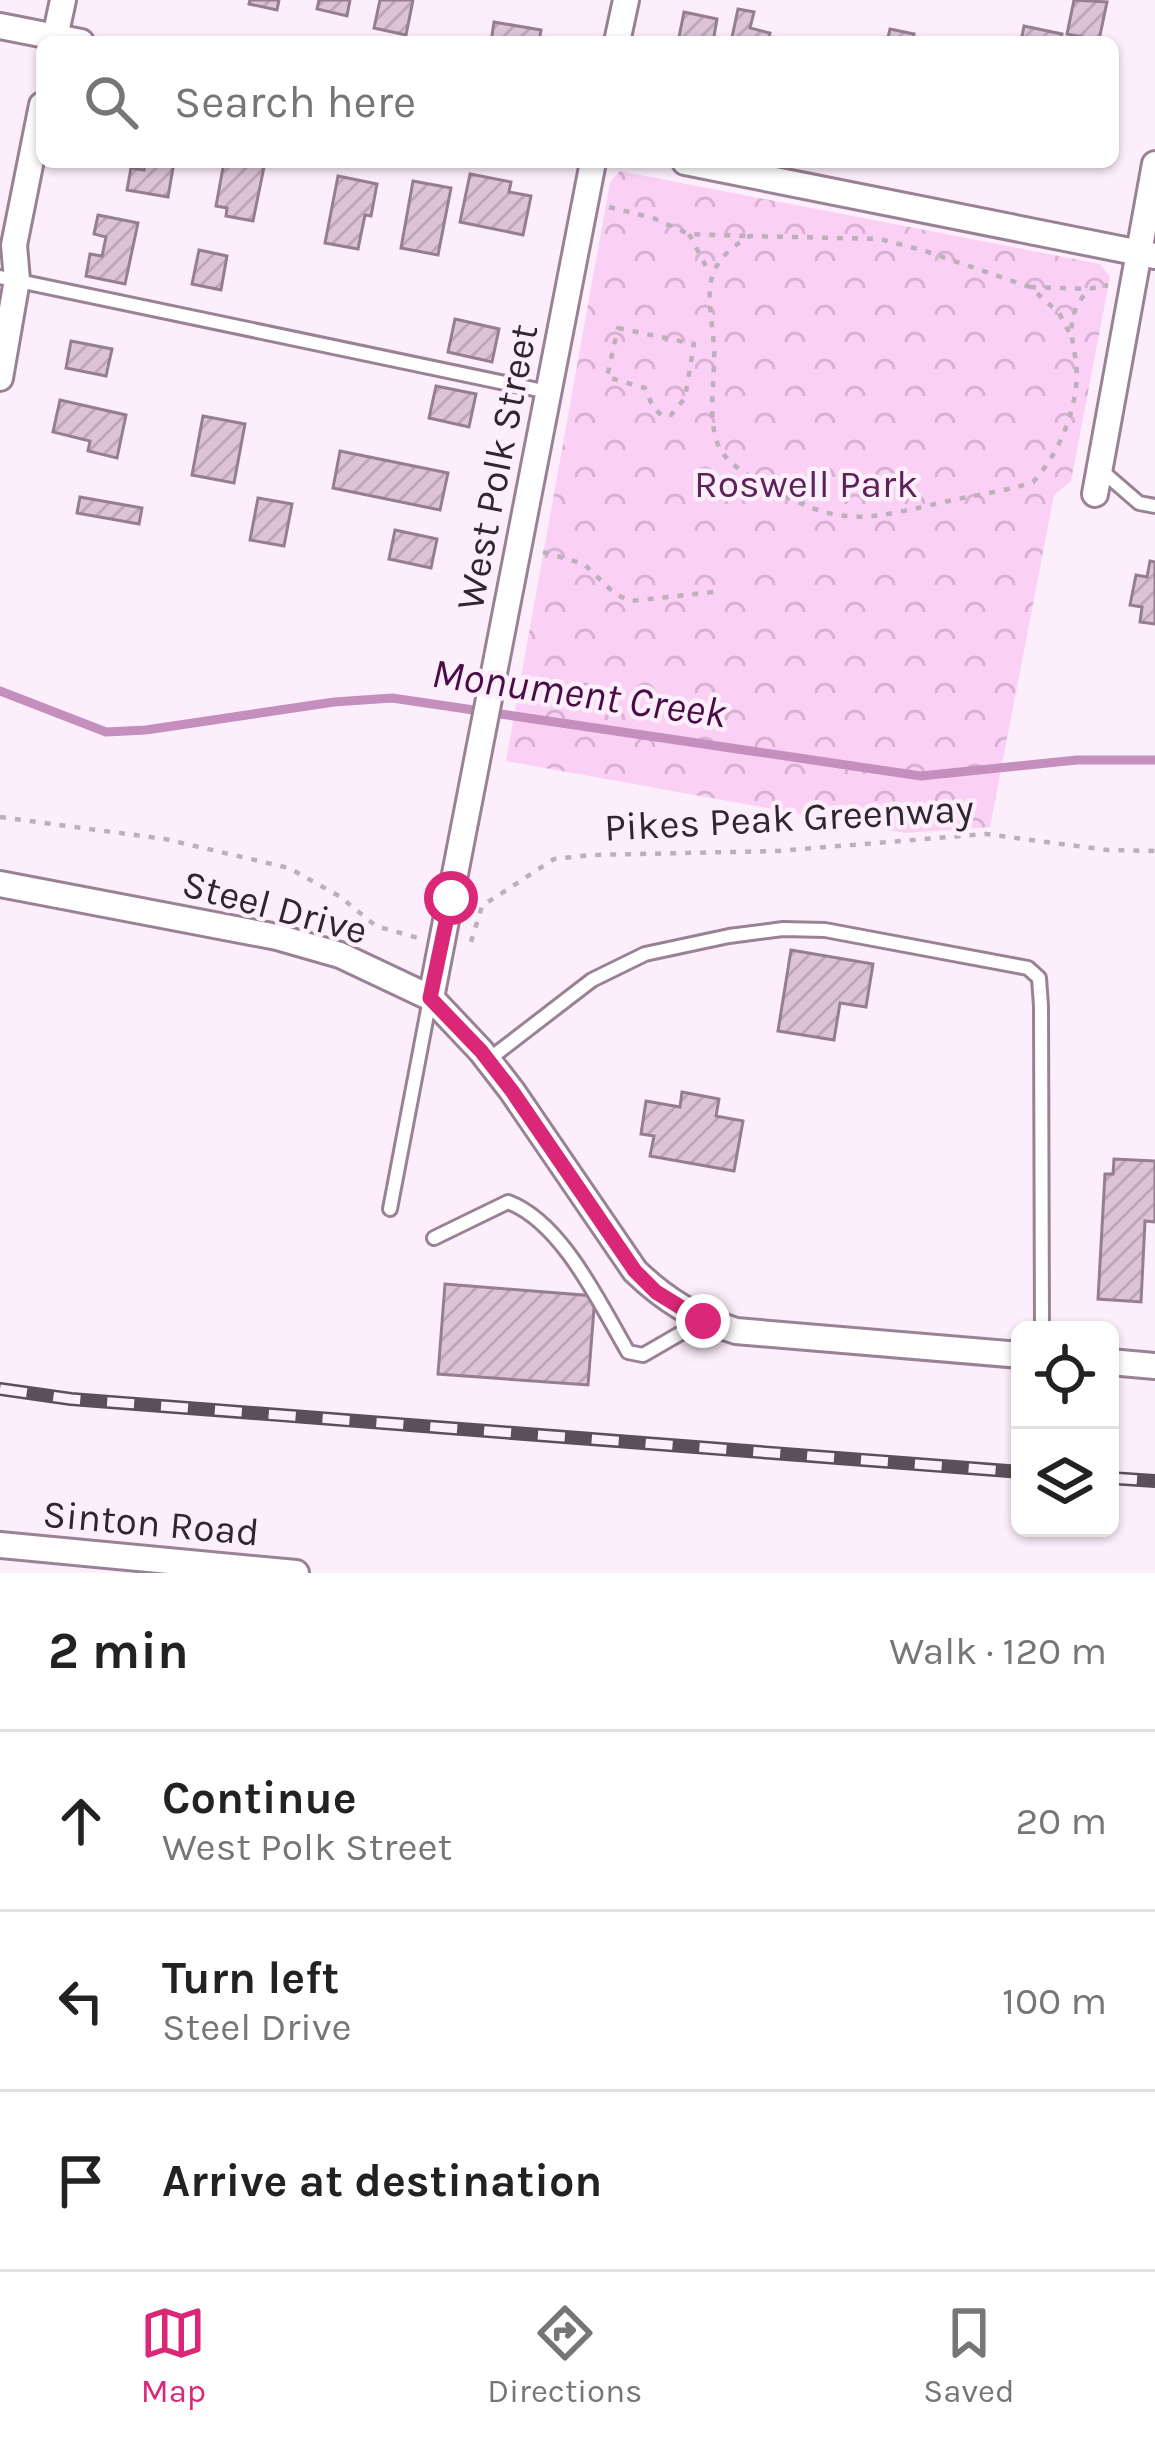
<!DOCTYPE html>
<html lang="en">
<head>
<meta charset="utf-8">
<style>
  :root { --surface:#fff; --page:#f2f2f2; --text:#222; --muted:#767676; --line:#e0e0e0; --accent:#db2777 }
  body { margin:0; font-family:Karla,sans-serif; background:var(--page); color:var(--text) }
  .controls { position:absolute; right:36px; bottom:36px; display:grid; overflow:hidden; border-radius:18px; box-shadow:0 3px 9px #0004 }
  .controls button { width:108px; height:108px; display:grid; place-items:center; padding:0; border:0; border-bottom:3px solid var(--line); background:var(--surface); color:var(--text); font:60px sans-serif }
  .stop { position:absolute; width:36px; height:36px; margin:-27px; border:9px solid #db2777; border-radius:50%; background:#fff }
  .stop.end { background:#db2777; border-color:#fff; box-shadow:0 3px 12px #0008 }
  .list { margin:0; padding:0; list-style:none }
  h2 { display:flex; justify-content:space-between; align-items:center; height:156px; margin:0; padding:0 48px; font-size:51px }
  h2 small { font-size:39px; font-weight:400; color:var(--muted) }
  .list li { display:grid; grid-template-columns:78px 1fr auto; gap:36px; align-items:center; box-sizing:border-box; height:180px; padding:0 48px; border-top:3px solid var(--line) }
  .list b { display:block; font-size:45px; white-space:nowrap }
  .list p { margin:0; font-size:39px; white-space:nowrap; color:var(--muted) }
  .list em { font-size:39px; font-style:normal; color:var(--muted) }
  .icon { flex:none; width:66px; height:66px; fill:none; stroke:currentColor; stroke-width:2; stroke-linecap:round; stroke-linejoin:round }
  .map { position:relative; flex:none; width:1155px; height:1573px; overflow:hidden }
  .search { position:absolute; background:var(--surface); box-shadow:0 3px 9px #0004; left:36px; right:36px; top:36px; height:132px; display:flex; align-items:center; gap:30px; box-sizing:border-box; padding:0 42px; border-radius:18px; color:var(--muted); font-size:45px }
  .sheet { height:696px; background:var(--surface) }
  nav { display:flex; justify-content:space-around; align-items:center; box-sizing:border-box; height:168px; border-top:3px solid var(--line); background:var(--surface); font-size:33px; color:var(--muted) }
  nav a { display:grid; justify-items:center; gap:6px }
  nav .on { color:var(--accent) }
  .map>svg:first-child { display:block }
  .park { fill:url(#park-crowns) }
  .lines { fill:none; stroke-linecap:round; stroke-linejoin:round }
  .stream { stroke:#c48fbd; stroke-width:9 }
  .building { fill:url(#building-hatch); stroke:#957e91; stroke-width:3 }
  .service-casing { stroke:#998296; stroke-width:18 }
  .minor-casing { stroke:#998296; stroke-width:30 }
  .path { stroke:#bdafbb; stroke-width:4.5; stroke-dasharray:6 9; stroke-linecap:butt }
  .service { stroke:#fff; stroke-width:12 }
  .minor { stroke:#fff; stroke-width:24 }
  .rail-casing { stroke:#5b5059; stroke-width:14 }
  .rail { stroke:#fdeefb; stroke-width:9; stroke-dasharray:27; stroke-linecap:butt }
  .route { stroke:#db2777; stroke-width:15 }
  .labels { text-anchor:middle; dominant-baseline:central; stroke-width:9; stroke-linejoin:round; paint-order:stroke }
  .street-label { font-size:39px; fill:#30262e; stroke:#fdeefb }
  .park-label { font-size:39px; fill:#5f215a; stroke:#fdeefb }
  .water-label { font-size:42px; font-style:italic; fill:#4a0b46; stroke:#fdeefb }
</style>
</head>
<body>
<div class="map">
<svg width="1155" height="1573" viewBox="0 0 1155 1573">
  <defs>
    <pattern id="park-crowns" width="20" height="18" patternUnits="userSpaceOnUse" patternTransform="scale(3)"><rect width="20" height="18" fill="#fbd0f5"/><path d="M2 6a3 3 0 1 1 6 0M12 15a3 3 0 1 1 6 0" fill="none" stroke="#d7b2d2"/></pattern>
    <pattern id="building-hatch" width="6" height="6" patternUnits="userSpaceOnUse" patternTransform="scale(3)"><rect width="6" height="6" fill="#dcc3d8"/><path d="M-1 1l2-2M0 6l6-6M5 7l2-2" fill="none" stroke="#bda7ba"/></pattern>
  </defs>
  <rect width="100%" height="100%" fill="#fdeefb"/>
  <!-- park -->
  <path class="park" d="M 620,171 L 1100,264 L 1110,277 L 1071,481 L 1054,495 L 990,827 L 905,833 L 506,761 L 610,182 Z"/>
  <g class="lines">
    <!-- stream -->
    <path class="stream" d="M 0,691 L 106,732 L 146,730 L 334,702 L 392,698 L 921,776 L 1077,760 L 1155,760"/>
  </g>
  <!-- building -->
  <g class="building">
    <path d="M 250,0 L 279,0 L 277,10 L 249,4 Z"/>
    <path d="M 319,0 L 350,0 L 347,16 L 317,9 Z"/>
    <path d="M 380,0 L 413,0 L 406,35 L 374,28 Z"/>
    <path d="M 1074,0 L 1107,2 L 1099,40 L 1067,34 Z"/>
    <path d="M 738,9 L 754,12 L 750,28 L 770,33 L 768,42 L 731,42 Z"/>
    <path d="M 684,12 L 717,19 L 713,42 L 678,42 Z"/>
    <path d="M 494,22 L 541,30 L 539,42 L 491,42 Z"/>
    <path d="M 1024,26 L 1062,34 L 1060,42 L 1021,42 Z"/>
    <path d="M 890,29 L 914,34 L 912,42 L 887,42 Z"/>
    <path d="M 146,162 L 174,162 L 168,197 L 127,190 L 131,168 L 144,170 Z"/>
    <path d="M 224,162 L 265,162 L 253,221 L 226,216 L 227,208 L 216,206 Z"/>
    <path d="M 470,174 L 511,182 L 509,192 L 531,196 L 523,235 L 460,222 Z"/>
    <path d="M 338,176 L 377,184 L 371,216 L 365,215 L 358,249 L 325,243 Z"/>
    <path d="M 413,181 L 451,188 L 438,255 L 401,248 Z"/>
    <path d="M 98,215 L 138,223 L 125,284 L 86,276 L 90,254 L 102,256 L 106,237 L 94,234 Z"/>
    <path d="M 199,250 L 227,256 L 221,290 L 192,284 Z"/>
    <path d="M 455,319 L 499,329 L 492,362 L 448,352 Z"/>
    <path d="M 71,341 L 112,349 L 106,376 L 66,368 Z"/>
    <path d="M 436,386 L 476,394 L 469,427 L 429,418 Z"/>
    <path d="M 60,400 L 126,415 L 117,458 L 88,451 L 90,441 L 53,432 Z"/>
    <path d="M 203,416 L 245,424 L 234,483 L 192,475 Z"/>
    <path d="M 340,451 L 448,473 L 440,510 L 333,488 Z"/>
    <path d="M 80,497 L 142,508 L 139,524 L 77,513 Z"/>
    <path d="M 258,498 L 292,504 L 284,546 L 250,540 Z"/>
    <path d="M 395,530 L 437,539 L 431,568 L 389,559 Z"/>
    <path d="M 1150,561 L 1155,562 L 1155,624 L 1140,622 L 1142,607 L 1130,605 L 1136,575 L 1147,577 Z"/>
    <path d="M 791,950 L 873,964 L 866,1007 L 840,1003 L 834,1040 L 778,1031 Z"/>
    <path d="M 682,1092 L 719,1099 L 716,1116 L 743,1121 L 734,1171 L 650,1156 L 654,1136 L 641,1134 L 646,1101 L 680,1107 Z"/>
    <path d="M 1114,1159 L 1155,1161 L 1155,1222 L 1145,1221 L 1141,1302 L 1098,1299 L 1105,1174 L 1113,1174 Z"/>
    <path d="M 445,1284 L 595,1296 L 588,1385 L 438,1374 Z"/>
  </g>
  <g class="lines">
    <!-- service casing -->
    <g class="service-casing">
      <g id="service">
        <path d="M 0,277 L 548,392"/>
        <path d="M 1102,471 L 1139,503 L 1155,506"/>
        <path d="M 488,1060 L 592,980 L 645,954 L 729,936 L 783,929 L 825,930 L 1028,968 L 1039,978 L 1041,1006 L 1042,1330"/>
        <path d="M 390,1209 L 430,999"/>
        <path d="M 434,1238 L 508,1202 C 562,1222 600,1304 628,1352 L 643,1355 L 702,1321"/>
      </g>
    </g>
    <!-- minor casing -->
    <g class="minor-casing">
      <g id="minor">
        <path d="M 0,26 L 81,42"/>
        <path d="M 54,42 L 63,0"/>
        <path d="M 617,42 L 626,0"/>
        <path d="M 685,162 L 1155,256"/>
        <path d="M 0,378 L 17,280 L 14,245 L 42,105"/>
        <path d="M 1095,494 L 1155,164"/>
        <path d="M 0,884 L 277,937 L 340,955 L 431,998 L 481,1051 L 512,1091 L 635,1271 C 666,1301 695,1318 736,1331 L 1020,1355"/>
        <path d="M 431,998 L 593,162"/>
        <path d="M 1110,1362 L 1155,1366"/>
        <path d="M 0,1545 L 296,1573"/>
      </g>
    </g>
    <!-- path -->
    <g class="path">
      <path d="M 609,207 L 653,218 L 689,234 L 748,236"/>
      <path d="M 689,234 L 710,274"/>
      <path d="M 1030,287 L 1089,289 L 1108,285"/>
      <path d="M 618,328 L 694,344 L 685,398 L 671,415 L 662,416 L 653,407 L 645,388 L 607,377 Z"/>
      <path d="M 1069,332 L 1059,313 L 1030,287 L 925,251 L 880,239 L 750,236 C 697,267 710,294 714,346 C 716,377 706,419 719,447 C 728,465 751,477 768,487 C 842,528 865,520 944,502 C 974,495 1004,492 1033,482 C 1056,457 1072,421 1076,387 C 1081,345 1056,326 1089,289"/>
      <path d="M 543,552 L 584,564 L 615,594 L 631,601 L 714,592"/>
      <path d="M 0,817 L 165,839 L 289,868 L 339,896 L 376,926 L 418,938"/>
      <path d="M 471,942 L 482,906 L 554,859 L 592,855 L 778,851 L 986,834 L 1107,850 L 1155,851"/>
    </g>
    <!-- service -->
    <use href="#service" class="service"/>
    <!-- minor -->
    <use href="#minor" class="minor"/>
    <!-- rail casing -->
    <g class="rail-casing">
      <g id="rail">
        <path d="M 0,1389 L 71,1399 L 1020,1472"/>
        <path d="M 1110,1478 L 1155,1481"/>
      </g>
    </g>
    <!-- rail -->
    <use href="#rail" class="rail"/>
  </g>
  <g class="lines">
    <!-- route -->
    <path class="route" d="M 451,898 L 430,998 L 481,1051 L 512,1091 L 635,1271 L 656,1292 L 703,1321"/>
  </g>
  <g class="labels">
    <!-- street labels -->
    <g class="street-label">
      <text transform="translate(497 467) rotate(-79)">West Polk Street</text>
      <text transform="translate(789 818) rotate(-3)">Pikes Peak Greenway</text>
      <text transform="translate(275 907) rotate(15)">Steel Drive</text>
      <text transform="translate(151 1523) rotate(5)">Sinton Road</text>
    </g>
    <!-- park labels -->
    <g class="park-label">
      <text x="806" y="484">Roswell Park</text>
    </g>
    <!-- water labels -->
    <g class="water-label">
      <text transform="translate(579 693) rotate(8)">Monument Creek</text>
    </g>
  </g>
</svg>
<div class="controls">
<button><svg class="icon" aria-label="locate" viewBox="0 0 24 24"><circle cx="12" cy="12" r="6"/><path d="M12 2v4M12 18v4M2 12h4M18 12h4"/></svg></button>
<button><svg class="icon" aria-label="layers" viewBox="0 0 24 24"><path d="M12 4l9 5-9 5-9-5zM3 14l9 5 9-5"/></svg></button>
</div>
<div class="stop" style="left:451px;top:898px"></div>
<div class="stop end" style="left:703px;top:1321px"></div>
<div class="search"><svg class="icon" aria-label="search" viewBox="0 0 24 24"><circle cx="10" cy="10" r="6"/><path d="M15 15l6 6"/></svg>Search here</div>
</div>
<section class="sheet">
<h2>2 min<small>Walk · 120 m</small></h2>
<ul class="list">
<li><svg class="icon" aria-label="ahead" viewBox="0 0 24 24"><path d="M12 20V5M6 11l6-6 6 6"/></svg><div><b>Continue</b><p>West Polk Street</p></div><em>20 m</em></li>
<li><svg class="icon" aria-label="left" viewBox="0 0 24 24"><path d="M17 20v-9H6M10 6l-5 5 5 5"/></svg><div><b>Turn left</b><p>Steel Drive</p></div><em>100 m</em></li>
<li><svg class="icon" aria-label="arrive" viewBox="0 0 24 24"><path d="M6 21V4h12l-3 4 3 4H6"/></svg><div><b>Arrive at destination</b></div></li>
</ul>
</section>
<nav>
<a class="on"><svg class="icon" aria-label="map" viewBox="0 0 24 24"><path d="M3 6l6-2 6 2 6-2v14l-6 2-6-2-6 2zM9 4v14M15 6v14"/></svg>Map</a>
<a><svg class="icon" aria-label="directions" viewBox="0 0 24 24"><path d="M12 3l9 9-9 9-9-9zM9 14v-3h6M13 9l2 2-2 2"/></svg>Directions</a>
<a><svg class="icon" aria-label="saved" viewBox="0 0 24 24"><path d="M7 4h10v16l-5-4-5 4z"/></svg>Saved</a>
</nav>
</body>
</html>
